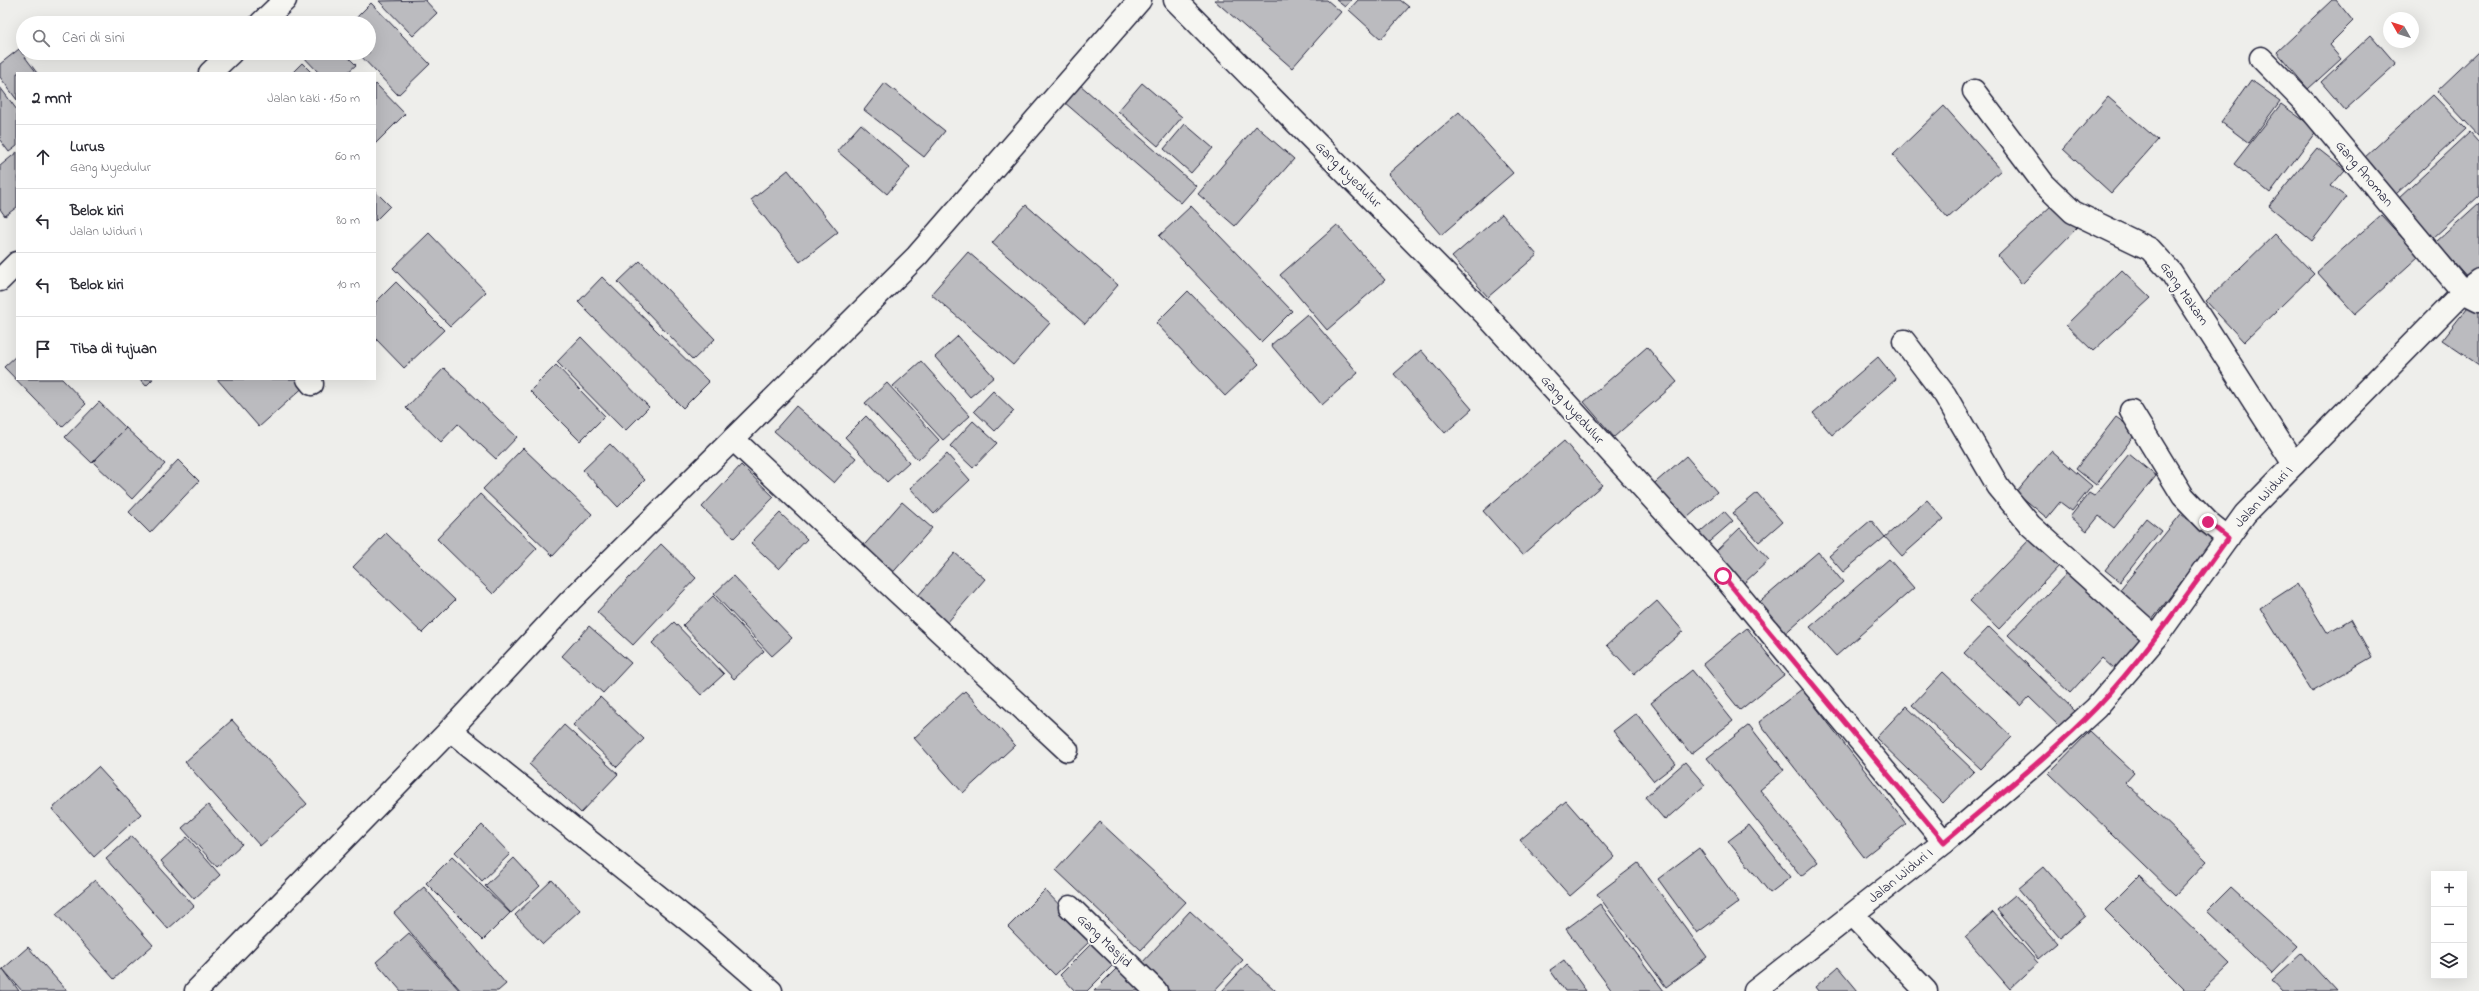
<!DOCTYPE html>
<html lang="id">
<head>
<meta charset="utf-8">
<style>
  :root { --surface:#fff; --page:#f2f2f3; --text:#2b2b33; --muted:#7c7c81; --line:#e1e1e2 }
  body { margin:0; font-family:"Indie Flower",sans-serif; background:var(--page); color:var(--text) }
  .controls { position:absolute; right:12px; bottom:12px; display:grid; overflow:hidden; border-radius:0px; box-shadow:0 4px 16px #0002 }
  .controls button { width:36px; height:36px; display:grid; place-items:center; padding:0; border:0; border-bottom:1px solid var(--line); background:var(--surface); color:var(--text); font:20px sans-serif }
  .compass { position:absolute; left:2383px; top:12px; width:36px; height:36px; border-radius:50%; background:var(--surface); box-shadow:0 4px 16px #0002; rotate:309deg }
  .stop { position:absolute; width:12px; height:12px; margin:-9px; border:3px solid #db2777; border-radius:50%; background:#fff }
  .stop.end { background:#db2777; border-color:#fff; box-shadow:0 1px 4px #0008 }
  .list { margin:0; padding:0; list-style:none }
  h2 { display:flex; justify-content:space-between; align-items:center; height:52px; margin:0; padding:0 16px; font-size:17px }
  h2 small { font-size:13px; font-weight:400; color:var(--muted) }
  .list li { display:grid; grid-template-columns:26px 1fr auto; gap:12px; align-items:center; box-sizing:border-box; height:64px; padding:0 16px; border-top:1px solid var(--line) }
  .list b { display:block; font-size:15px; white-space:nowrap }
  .list p { margin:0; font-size:13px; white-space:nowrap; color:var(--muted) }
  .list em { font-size:13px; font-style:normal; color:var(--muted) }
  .icon { flex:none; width:22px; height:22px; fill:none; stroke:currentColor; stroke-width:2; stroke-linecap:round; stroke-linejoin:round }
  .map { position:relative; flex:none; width:2479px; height:991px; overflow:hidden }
  .search { position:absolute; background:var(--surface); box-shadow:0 4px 16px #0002; left:16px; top:16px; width:360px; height:44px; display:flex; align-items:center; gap:10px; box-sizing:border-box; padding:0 14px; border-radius:22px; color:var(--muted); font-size:15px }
  .panel { position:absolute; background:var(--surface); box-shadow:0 4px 16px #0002; left:16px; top:72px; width:360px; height:308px; border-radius:0px }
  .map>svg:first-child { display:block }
  .building { fill:#bbbbbf; stroke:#22223b }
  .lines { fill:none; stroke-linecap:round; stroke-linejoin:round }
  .street-casing { stroke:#22223b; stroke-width:25 }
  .street { stroke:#f6f6f2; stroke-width:22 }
  .route { stroke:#db2777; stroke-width:5 }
  .labels { text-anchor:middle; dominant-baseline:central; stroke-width:4; stroke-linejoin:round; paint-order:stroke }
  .street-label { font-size:14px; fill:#22223b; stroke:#f6f6f2 }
</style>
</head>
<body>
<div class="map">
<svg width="2479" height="991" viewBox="0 0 2479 991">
  <rect width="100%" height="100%" fill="#eeeeeb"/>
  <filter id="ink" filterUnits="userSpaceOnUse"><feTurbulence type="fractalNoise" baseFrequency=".025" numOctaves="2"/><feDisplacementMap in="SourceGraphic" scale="8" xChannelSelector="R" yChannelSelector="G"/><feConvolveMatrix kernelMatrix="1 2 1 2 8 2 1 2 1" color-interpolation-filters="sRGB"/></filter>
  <g filter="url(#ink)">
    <!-- building -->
    <g class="building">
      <path d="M 425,0 L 437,13 L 413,36 L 379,1 Z"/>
      <path d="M 1214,0 L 1327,0 L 1341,12 L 1292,68 Z"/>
      <path d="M 1336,0 L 1351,0 L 1345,7 Z"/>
      <path d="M 1358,0 L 1400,0 L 1409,7 L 1381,39 L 1349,10 Z"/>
      <path d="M 2332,0 L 2336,0 L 2353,21 L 2329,45 L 2341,59 L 2308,89 L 2277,52 Z"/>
      <path d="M 371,3 L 430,64 L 398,95 L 358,53 L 369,53 L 369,23 L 351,23 Z"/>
      <path d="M 2371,35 L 2396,64 L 2345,110 L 2321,82 Z"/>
      <path d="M 19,49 L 37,73 L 17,73 L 17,100 L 0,77 L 0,64 Z"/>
      <path d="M 2479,51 L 2479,136 L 2437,91 Z"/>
      <path d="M 300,53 L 344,53 L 356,65 L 347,73 L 319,73 Z"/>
      <path d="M 302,63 L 312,73 L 292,73 Z"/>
      <path d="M 2251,80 L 2280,101 L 2249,143 L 2221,122 Z"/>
      <path d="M 885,83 L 945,131 L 924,157 L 864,110 Z"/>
      <path d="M 1142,83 L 1182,117 L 1158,146 L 1118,111 Z"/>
      <path d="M 376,84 L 405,114 L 375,144 L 375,85 Z"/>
      <path d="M 1079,84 L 1196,186 L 1181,203 L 1064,102 Z"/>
      <path d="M 0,87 L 17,110 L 17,146 L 9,152 L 0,140 Z"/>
      <path d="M 2433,95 L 2466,129 L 2395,195 L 2364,158 Z"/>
      <path d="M 2108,97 L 2158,140 L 2111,193 L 2063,149 Z"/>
      <path d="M 2281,104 L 2317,130 L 2270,193 L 2234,164 Z"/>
      <path d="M 1944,106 L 2001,170 L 1948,218 L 1893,155 Z"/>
      <path d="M 1459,112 L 1513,173 L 1441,235 L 1388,174 Z"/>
      <path d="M 861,124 L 910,167 L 887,194 L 837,151 Z"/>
      <path d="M 1185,124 L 1213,148 L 1191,173 L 1164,149 Z"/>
      <path d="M 1256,126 L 1294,159 L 1235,226 L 1198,194 Z"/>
      <path d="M 2470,132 L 2479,142 L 2479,196 L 2433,238 L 2398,199 Z"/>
      <path d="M 2317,148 L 2345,170 L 2331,186 L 2346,197 L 2312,241 L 2269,206 Z"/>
      <path d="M 17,152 L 17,207 L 5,216 L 0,209 L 0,166 Z"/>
      <path d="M 788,170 L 838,232 L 800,262 L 751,200 Z"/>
      <path d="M 375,191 L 390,206 L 375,221 Z"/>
      <path d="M 2479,203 L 2479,270 L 2469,279 L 2436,242 Z"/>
      <path d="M 2053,204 L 2077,228 L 2022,284 L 1998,256 Z"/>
      <path d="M 1026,205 L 1118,285 L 1085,324 L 992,243 Z"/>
      <path d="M 1191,206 L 1292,311 L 1261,342 L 1159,236 Z"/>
      <path d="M 1502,214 L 1537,255 L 1488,297 L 1452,257 Z"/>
      <path d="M 2381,215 L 2419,256 L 2355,314 L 2317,272 Z"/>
      <path d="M 1337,225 L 1385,280 L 1327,330 L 1280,275 Z"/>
      <path d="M 429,233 L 486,292 L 450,326 L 393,268 Z"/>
      <path d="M 2275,234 L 2314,274 L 2244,342 L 2206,301 Z"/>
      <path d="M 968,252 L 1050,323 L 1013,365 L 931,294 Z"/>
      <path d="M 640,261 L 715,339 L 693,360 L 618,282 Z"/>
      <path d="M 2122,270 L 2151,298 L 2093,351 L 2066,325 Z"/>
      <path d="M 602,277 L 709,382 L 683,408 L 578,302 Z"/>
      <path d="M 396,282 L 444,330 L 404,368 L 375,338 L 375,303 Z"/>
      <path d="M 1188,291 L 1259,364 L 1225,396 L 1156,323 Z"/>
      <path d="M 2471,303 L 2479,308 L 2479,365 L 2442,340 Z"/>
      <path d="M 1307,314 L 1358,373 L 1322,405 L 1271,345 Z"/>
      <path d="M 958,336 L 994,377 L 970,397 L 935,357 Z"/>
      <path d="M 581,337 L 649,407 L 625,431 L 557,362 Z"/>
      <path d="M 1647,347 L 1677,382 L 1614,437 L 1584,402 Z"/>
      <path d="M 1421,350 L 1472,409 L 1445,433 L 1394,374 Z"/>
      <path d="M 17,355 L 17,379 L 62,379 L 86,404 L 62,427 L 4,367 Z"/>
      <path d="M 1878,357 L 1896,379 L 1832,435 L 1813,413 Z"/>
      <path d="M 921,361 L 970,416 L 943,440 L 893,386 Z"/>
      <path d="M 556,365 L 605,416 L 580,441 L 530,391 Z"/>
      <path d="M 444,368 L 517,437 L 496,459 L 458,424 L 441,442 L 406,408 Z"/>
      <path d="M 140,379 L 153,379 L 146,386 Z"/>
      <path d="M 217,379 L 303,379 L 307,384 L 259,427 Z"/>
      <path d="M 887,383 L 939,440 L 918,460 L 865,403 Z"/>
      <path d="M 993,391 L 1014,411 L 995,431 L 974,411 Z"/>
      <path d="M 99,402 L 126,428 L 92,463 L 65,437 Z"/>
      <path d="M 796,406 L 856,458 L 834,483 L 774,431 Z"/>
      <path d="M 866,416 L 909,462 L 887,482 L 845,437 Z"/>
      <path d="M 2116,417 L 2137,432 L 2096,485 L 2076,469 Z"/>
      <path d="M 973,421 L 997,443 L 973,468 L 950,446 Z"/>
      <path d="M 126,428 L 165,464 L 132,499 L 93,462 Z"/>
      <path d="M 1564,441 L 1602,485 L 1522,555 L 1483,511 Z"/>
      <path d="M 610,444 L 645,480 L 618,507 L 583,470 Z"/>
      <path d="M 523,448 L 592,514 L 553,556 L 483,489 Z"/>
      <path d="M 2051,451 L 2092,486 L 2072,511 L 2060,502 L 2047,518 L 2016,492 Z"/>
      <path d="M 947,454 L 970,480 L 934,514 L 910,488 Z"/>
      <path d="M 2129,454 L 2156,476 L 2114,528 L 2099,516 L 2087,531 L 2070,517 L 2089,493 L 2094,496 Z"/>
      <path d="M 1686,456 L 1717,492 L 1680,524 L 1649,488 Z"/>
      <path d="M 178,460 L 199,481 L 150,533 L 129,512 Z"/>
      <path d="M 741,465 L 774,497 L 734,538 L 702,507 Z"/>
      <path d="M 1757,493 L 1782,522 L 1759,542 L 1733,513 Z"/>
      <path d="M 480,494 L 537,548 L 493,594 L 437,539 Z"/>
      <path d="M 1927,500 L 1944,519 L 1902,556 L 1885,537 Z"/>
      <path d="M 902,502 L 932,528 L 889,577 L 859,551 Z"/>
      <path d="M 1724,511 L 1733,521 L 1703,547 L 1694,537 Z"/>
      <path d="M 780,513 L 807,539 L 779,569 L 751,543 Z"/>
      <path d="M 2181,514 L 2214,540 L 2152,620 L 2118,592 Z"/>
      <path d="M 2146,518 L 2161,530 L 2120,582 L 2105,570 Z"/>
      <path d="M 1871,520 L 1885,537 L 1843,572 L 1829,556 Z"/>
      <path d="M 1740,528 L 1769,560 L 1744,583 L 1715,552 Z"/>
      <path d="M 386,533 L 455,600 L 422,633 L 353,567 Z"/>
      <path d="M 2033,536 L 2061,564 L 1999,629 L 1970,601 Z"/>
      <path d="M 661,544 L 696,578 L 633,645 L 597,612 Z"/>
      <path d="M 1818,552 L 1843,582 L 1782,636 L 1755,606 Z"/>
      <path d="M 955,553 L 985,579 L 947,623 L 917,597 Z"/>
      <path d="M 1889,559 L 1914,588 L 1836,656 L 1810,627 Z"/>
      <path d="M 2070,570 L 2145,640 L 2116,671 L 2102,658 L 2070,693 L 2008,635 Z"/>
      <path d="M 733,576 L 792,638 L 772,656 L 714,594 Z"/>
      <path d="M 2297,584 L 2327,633 L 2351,619 L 2372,657 L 2312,692 L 2260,608 Z"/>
      <path d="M 713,596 L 764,651 L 734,679 L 683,625 Z"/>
      <path d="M 1657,601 L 1683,631 L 1634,674 L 1607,645 Z"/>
      <path d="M 674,622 L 724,674 L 701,695 L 652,643 Z"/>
      <path d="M 589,626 L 631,663 L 603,693 L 562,656 Z"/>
      <path d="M 1989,627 L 2078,714 L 2063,730 L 2029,697 L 2021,706 L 1964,653 Z"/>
      <path d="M 1747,628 L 1784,675 L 1740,710 L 1703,664 Z"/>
      <path d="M 1692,670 L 1733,721 L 1691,754 L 1651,703 Z"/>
      <path d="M 1943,672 L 2012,737 L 1981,769 L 1912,705 Z"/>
      <path d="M 1802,689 L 1906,824 L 1864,857 L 1759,722 Z"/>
      <path d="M 965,691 L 1015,745 L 963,793 L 914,738 Z"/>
      <path d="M 600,697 L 644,739 L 617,767 L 573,725 Z"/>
      <path d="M 1906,706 L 1974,771 L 1943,803 L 1876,738 Z"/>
      <path d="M 1636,713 L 1676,764 L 1654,781 L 1613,731 Z"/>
      <path d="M 232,720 L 307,804 L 260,846 L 185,762 Z"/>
      <path d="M 564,725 L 618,774 L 581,813 L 529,764 Z"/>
      <path d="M 1749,725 L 1784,770 L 1760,790 L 1818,862 L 1801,876 L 1707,758 Z"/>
      <path d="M 2090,731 L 2134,772 L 2125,782 L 2207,861 L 2175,895 L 2049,773 Z"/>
      <path d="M 1685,762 L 1705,785 L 1665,820 L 1645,797 Z"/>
      <path d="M 98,767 L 141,814 L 94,857 L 52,809 Z"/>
      <path d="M 1566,801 L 1615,857 L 1570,896 L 1520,840 Z"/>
      <path d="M 208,805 L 242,844 L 217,867 L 182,828 Z"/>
      <path d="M 1100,822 L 1186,902 L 1141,950 L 1056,870 Z"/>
      <path d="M 482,825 L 510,854 L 482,881 L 455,852 Z"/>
      <path d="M 1749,825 L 1791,877 L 1770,893 L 1728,841 Z"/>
      <path d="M 132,836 L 194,906 L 168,929 L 106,859 Z"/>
      <path d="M 187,837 L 220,875 L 194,899 L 161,861 Z"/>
      <path d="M 1699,848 L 1739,902 L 1697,933 L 1658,879 Z"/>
      <path d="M 452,857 L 510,913 L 483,940 L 426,883 Z"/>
      <path d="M 514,858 L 540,886 L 511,913 L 485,886 Z"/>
      <path d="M 1638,863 L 1707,957 L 1666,987 L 1597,894 Z"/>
      <path d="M 2044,867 L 2086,916 L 2060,938 L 2018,889 Z"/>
      <path d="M 2139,876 L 2230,964 L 2202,991 L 2186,991 L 2105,910 Z"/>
      <path d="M 95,880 L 153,945 L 114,979 L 56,914 Z"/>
      <path d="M 552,880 L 580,910 L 543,944 L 515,915 Z"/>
      <path d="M 424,887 L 506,984 L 498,991 L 461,991 L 394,913 Z"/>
      <path d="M 2231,887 L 2297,947 L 2272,973 L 2207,911 Z"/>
      <path d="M 1045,890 L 1092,939 L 1055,975 L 1008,927 Z"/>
      <path d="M 2015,895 L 2057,943 L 2038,959 L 1997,910 Z"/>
      <path d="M 1600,904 L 1664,991 L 1612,991 L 1566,929 Z"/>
      <path d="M 1190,911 L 1243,960 L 1214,991 L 1170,991 L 1141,964 Z"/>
      <path d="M 1993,912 L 2038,963 L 2010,989 L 1965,937 Z"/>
      <path d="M 409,933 L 460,991 L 401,991 L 376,962 Z"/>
      <path d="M 1094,941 L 1115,963 L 1087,991 L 1075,991 L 1060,975 Z"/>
      <path d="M 28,947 L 67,991 L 22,991 L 3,969 Z"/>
      <path d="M 2302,953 L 2337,991 L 2282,991 L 2272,980 Z"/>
      <path d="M 1564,960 L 1586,991 L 1565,991 L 1550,970 Z"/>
      <path d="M 1247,964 L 1276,991 L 1222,991 Z"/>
      <path d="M 1838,967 L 1858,991 L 1818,991 L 1815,987 Z"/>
      <path d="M 1117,968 L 1139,991 L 1094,991 Z"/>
      <path d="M 3,969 L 19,991 L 0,991 L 0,971 Z"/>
    </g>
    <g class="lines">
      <!-- street casing -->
      <g class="street-casing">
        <g id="street">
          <path d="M 1175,0 L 1486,315 L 1723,576 L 1944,842"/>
          <path d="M 261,23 L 285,0"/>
          <path d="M 2261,58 L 2306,104 L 2463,292 L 2479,300"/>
          <path d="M 210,73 L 231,53"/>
          <path d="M 1974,91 L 2044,184 L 2073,212 L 2150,249 L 2171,272 L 2294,464"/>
          <path d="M 0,280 L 17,263"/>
          <path d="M 1904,341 L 1945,395 L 1998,486 L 2030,525 L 2156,638"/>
          <path d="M 308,379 L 312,384"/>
          <path d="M 2131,411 L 2183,496 L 2208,522 L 2228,538"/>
          <path d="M 733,439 L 1067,750"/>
          <path d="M 450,730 L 703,932 L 771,991"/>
          <path d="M 1070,907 L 1156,991"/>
          <path d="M 1853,915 L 1926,991"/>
          <path d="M 196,991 L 450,730 L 571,600 L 917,256 L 1140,0"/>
          <path d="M 1755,991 L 1944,842 L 2028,770 L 2096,708 L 2156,638 L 2245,514 L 2463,292 L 2479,280"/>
        </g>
      </g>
      <!-- street -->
      <use href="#street" class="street"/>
    </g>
  </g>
  <g class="lines" filter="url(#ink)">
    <!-- route -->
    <path class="route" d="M 1723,576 L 1944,842 C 1995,798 2049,756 2096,708 C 2145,656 2186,596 2228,538 L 2208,522"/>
  </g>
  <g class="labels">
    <!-- street labels -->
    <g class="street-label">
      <text transform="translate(2364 174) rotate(50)">Gang Anoman</text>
      <text transform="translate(1348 175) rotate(45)">Gang Nyedulur</text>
      <text transform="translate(2184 294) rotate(55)">Gang Makam</text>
      <text transform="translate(1572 410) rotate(48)">Gang Nyedulur</text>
      <text transform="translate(2264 497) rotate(-47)">Jalan Widuri I</text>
      <text transform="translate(1901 876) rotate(-39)">Jalan Widuri I</text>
      <text transform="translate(1104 941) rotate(44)">Gang Masjid</text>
    </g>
  </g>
</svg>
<div class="controls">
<button>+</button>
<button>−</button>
<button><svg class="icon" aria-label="layers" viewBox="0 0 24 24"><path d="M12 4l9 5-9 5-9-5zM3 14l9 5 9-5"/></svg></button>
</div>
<svg class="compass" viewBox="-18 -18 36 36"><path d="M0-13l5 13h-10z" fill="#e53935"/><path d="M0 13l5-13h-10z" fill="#7c7c81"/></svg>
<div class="stop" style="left:1723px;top:576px"></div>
<div class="stop end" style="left:2208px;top:522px"></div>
<div class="search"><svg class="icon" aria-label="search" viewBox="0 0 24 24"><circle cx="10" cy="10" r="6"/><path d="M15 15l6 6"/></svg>Cari di sini</div>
<section class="panel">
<h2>2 mnt<small>Jalan kaki · 150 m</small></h2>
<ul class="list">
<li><svg class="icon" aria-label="ahead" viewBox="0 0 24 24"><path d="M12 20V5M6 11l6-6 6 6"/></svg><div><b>Lurus</b><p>Gang Nyedulur</p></div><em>60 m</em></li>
<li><svg class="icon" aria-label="left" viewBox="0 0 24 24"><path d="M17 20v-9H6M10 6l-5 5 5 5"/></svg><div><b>Belok kiri</b><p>Jalan Widuri I</p></div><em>80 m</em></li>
<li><svg class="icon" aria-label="left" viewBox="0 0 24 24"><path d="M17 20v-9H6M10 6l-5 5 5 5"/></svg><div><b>Belok kiri</b></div><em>10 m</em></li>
<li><svg class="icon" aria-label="arrive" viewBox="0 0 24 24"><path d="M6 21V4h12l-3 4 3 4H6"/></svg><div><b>Tiba di tujuan</b></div></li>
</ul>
</section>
</div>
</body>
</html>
